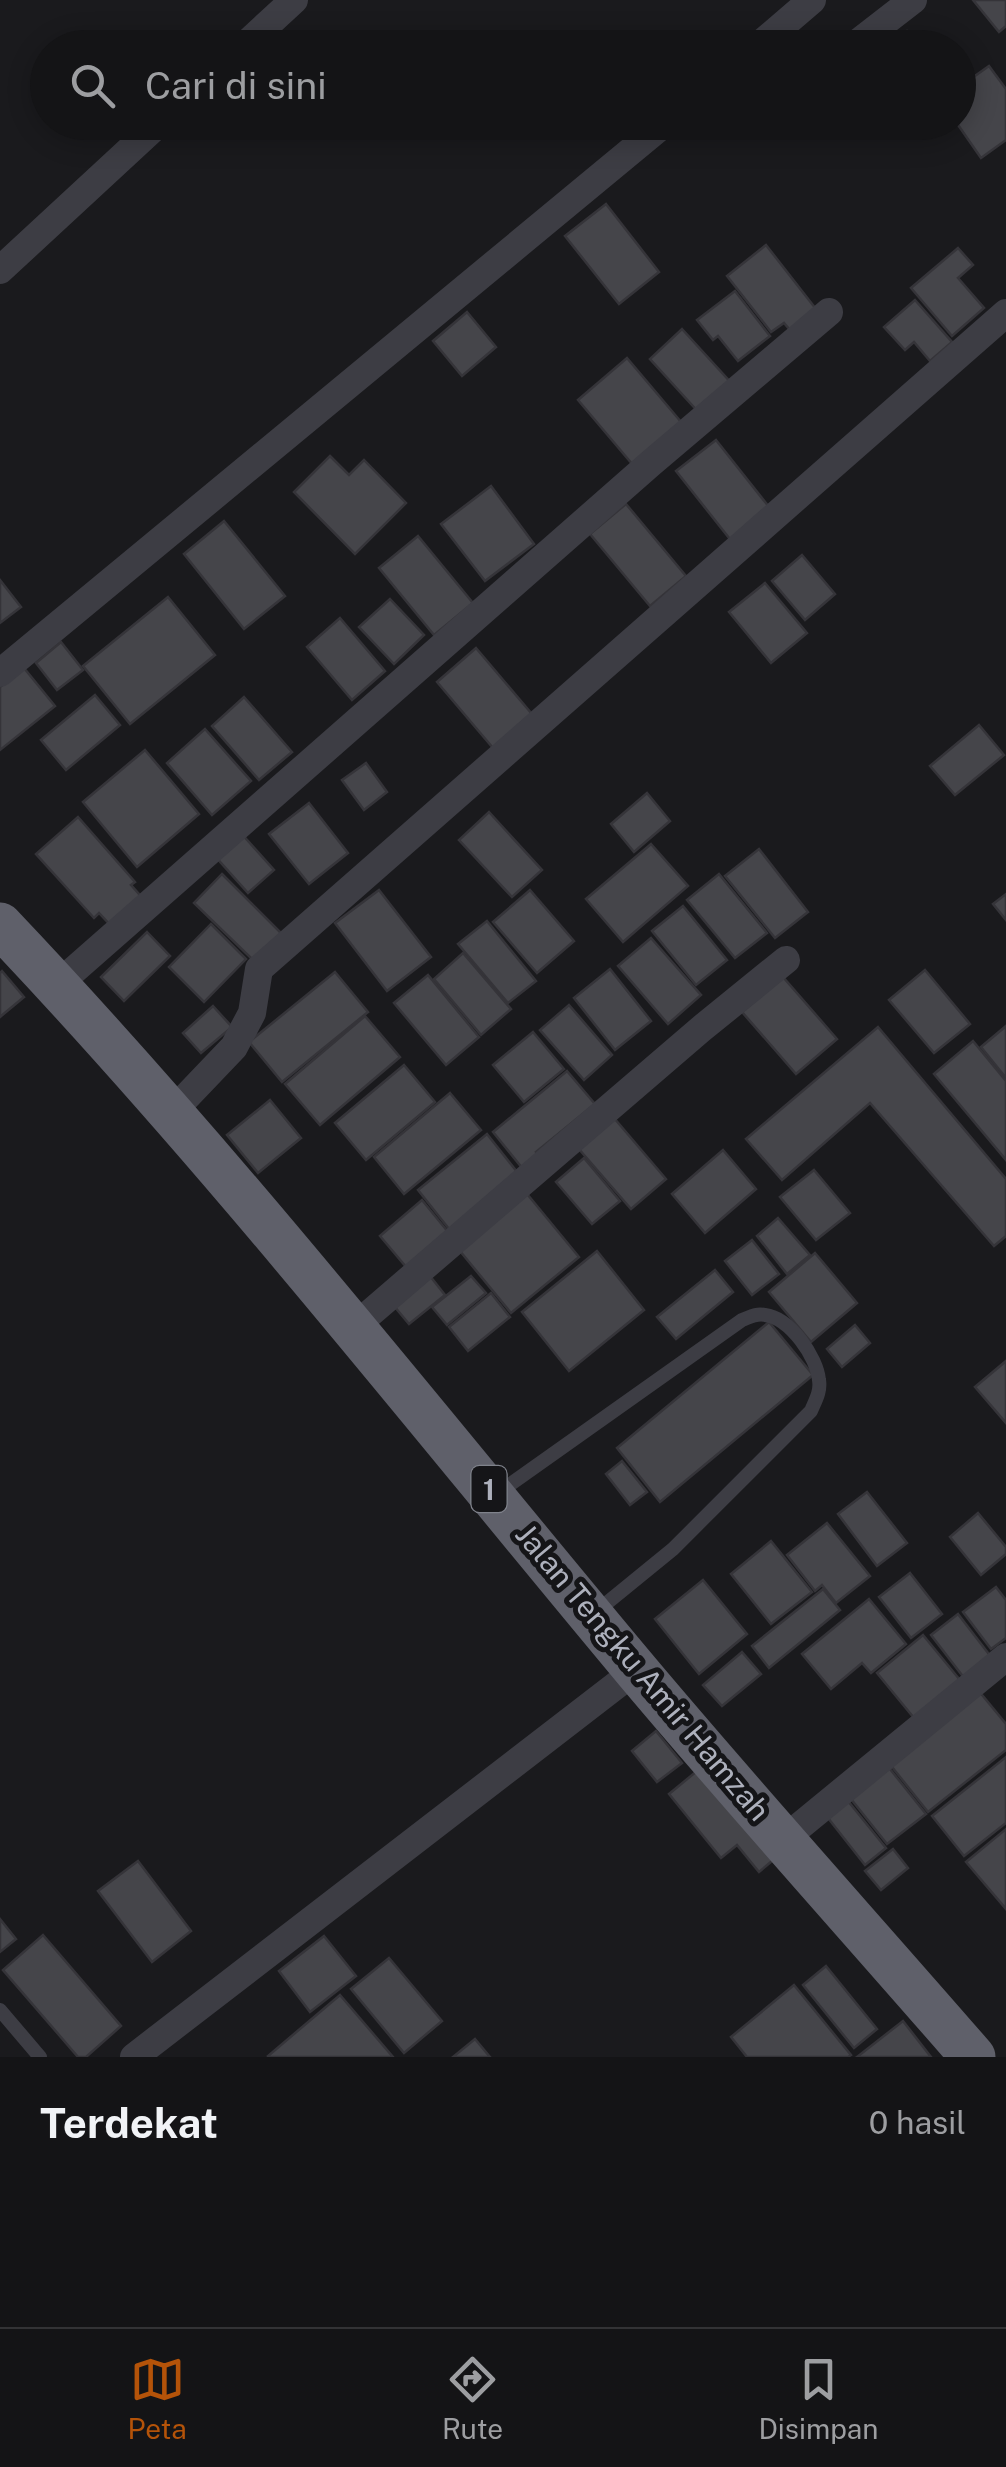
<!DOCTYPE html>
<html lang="id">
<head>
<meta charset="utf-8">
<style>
  :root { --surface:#141416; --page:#212123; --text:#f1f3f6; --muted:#9d9ea1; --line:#333335; --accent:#b45309 }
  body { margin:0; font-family:"Public Sans",sans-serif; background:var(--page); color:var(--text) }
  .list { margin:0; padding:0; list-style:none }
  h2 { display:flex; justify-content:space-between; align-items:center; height:130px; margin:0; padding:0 40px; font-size:42px }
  h2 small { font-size:32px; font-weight:400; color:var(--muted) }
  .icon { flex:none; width:55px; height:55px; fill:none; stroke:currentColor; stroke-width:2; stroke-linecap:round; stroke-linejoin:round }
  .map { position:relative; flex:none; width:1006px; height:2057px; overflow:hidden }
  .search { position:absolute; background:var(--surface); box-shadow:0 5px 25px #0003; left:30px; right:30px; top:30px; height:110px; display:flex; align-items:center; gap:25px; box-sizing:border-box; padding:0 35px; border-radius:55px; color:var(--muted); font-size:38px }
  .sheet { height:270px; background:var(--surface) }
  nav { display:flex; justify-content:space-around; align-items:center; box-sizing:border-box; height:140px; border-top:2px solid var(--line); background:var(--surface); font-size:28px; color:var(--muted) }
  nav a { display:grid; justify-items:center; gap:5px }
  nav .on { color:var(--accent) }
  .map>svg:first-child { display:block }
  .building { fill:#45454a; stroke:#353439; stroke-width:2.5 }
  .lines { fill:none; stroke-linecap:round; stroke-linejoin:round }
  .service { stroke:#3d3d44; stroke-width:14 }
  .minor { stroke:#3d3d44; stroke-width:28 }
  .trunk { stroke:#5f606a; stroke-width:45 }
  .labels { text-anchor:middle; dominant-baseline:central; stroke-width:10; stroke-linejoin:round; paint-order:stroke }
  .shield { fill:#151518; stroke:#7f828b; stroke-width:2.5 }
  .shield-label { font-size:28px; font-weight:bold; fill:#adb0bc }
  .street-label { font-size:30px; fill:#adb0bc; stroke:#151518 }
</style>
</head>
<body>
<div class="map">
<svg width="1006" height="2057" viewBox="0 0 1006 2057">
  <rect width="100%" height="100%" fill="#1a1a1d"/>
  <!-- building -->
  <g class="building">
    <path d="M 973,0 L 1006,0 L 1006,26 L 999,32 Z"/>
    <path d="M 907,31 L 922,48 L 888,48 Z"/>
    <path d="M 989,66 L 1006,89 L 1006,140 L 981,158 L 956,122 L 958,122 L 958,88 Z"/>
    <path d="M 606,204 L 659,272 L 619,304 L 565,236 Z"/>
    <path d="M 766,245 L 816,309 L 790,330 L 784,323 L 771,332 L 727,276 Z"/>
    <path d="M 958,248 L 973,265 L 958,278 L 984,308 L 952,336 L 911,288 Z"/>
    <path d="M 735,291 L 770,336 L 738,361 L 718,336 L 713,340 L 697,320 Z"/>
    <path d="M 915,300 L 952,342 L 930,361 L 914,342 L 905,350 L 884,327 Z"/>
    <path d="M 467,312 L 496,347 L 462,376 L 433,341 Z"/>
    <path d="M 682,329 L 734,386 L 702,416 L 650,359 Z"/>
    <path d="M 627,358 L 682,423 L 633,465 L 578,400 Z"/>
    <path d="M 716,440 L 773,512 L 733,543 L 676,471 Z"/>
    <path d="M 330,456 L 349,475 L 364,460 L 406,503 L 355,554 L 294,492 Z"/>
    <path d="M 491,486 L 534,544 L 485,581 L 441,524 Z"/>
    <path d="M 626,504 L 686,576 L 650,606 L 590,534 Z"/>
    <path d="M 224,521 L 285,596 L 244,629 L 184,554 Z"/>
    <path d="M 418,536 L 473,603 L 434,635 L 379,568 Z"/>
    <path d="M 802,555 L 835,594 L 805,620 L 772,581 Z"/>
    <path d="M 0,580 L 21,607 L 0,623 Z"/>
    <path d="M 765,583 L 807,633 L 771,663 L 729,612 Z"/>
    <path d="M 168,597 L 215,655 L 130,724 L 83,666 Z"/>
    <path d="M 390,599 L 424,635 L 394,664 L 359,627 Z"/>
    <path d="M 340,618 L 385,671 L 352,700 L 307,647 Z"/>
    <path d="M 61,642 L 83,670 L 57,690 L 36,663 Z"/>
    <path d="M 476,648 L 532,714 L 493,748 L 437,682 Z"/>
    <path d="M 24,668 L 55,706 L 0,750 L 0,687 Z"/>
    <path d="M 95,695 L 120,725 L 66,770 L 41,740 Z"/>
    <path d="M 244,697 L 292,752 L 259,780 L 212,726 Z"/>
    <path d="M 979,725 L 1004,755 L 955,795 L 930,766 Z"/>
    <path d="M 205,729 L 251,781 L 212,815 L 167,763 Z"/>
    <path d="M 145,750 L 199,814 L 137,867 L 83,802 Z"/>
    <path d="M 366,763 L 387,792 L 364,810 L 342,780 Z"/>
    <path d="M 647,793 L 670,821 L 634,852 L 611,824 Z"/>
    <path d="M 309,803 L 348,853 L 309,884 L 269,834 Z"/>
    <path d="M 489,812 L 542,870 L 512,897 L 459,840 Z"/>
    <path d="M 78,817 L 135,882 L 131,885 L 146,902 L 115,930 L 99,913 L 94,918 L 36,854 Z"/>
    <path d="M 240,832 L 274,870 L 248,893 L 214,855 Z"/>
    <path d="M 651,844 L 688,886 L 623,942 L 586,899 Z"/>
    <path d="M 759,849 L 808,912 L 775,938 L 725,876 Z"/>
    <path d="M 222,874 L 281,933 L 254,961 L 194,903 Z"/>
    <path d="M 719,874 L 767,933 L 735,958 L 687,900 Z"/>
    <path d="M 379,890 L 431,957 L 387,991 L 335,923 Z"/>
    <path d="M 530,890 L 574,941 L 537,973 L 493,922 Z"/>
    <path d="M 1006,894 L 1006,920 L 993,904 Z"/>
    <path d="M 683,906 L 727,960 L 696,985 L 652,931 Z"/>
    <path d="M 487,921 L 536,981 L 508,1003 L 458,944 Z"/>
    <path d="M 211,924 L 246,959 L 204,1002 L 169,967 Z"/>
    <path d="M 147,932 L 170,956 L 124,1001 L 101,977 Z"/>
    <path d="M 651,938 L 701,995 L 668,1024 L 618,966 Z"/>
    <path d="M 463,953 L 511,1009 L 481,1035 L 434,979 Z"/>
    <path d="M 610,969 L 651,1021 L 615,1050 L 574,998 Z"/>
    <path d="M 925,970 L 970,1024 L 934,1053 L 889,1000 Z"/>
    <path d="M 2,971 L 24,997 L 0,1017 L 0,973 Z"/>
    <path d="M 335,972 L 368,1012 L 282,1082 L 249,1042 Z"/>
    <path d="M 428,975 L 479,1037 L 446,1065 L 394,1003 Z"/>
    <path d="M 783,977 L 837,1039 L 796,1074 L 742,1012 Z"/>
    <path d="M 569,1005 L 612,1055 L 584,1080 L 540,1030 Z"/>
    <path d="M 213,1006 L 232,1027 L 201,1053 L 183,1033 Z"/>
    <path d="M 365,1016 L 400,1057 L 320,1125 L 285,1084 Z"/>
    <path d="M 1006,1026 L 1006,1078 L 981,1047 Z"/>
    <path d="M 878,1027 L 1006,1179 L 1006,1236 L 994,1246 L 870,1103 L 782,1180 L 746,1139 Z"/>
    <path d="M 533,1032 L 564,1069 L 524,1102 L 493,1065 Z"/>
    <path d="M 973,1041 L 1006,1081 L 1006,1160 L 934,1074 Z"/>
    <path d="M 404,1065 L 435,1102 L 366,1160 L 335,1123 Z"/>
    <path d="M 567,1071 L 595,1104 L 536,1152 L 543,1161 L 527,1174 L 493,1132 Z"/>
    <path d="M 450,1093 L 481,1130 L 404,1194 L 374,1157 Z"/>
    <path d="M 270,1100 L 301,1138 L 258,1173 L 227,1135 Z"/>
    <path d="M 614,1118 L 666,1179 L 631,1209 L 578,1148 Z"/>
    <path d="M 487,1134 L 522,1178 L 453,1234 L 418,1190 Z"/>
    <path d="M 723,1150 L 756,1189 L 705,1233 L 672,1194 Z"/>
    <path d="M 584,1158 L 620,1201 L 592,1224 L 556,1182 Z"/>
    <path d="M 814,1170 L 850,1213 L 816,1240 L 780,1197 Z"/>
    <path d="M 523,1189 L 579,1257 L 511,1313 L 455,1245 Z"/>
    <path d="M 422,1200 L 453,1238 L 412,1274 L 380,1236 Z"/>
    <path d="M 778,1218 L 810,1255 L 787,1274 L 757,1236 Z"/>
    <path d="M 752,1240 L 779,1274 L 752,1295 L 725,1261 Z"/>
    <path d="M 597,1251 L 644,1310 L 569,1371 L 522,1312 Z"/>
    <path d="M 815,1253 L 857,1303 L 811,1342 L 769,1292 Z"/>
    <path d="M 715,1270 L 733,1292 L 676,1339 L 657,1317 Z"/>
    <path d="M 430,1276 L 445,1295 L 409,1324 L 394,1306 Z"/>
    <path d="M 471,1276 L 486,1293 L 447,1325 L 432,1307 Z"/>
    <path d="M 491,1293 L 510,1317 L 468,1351 L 449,1327 Z"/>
    <path d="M 769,1322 L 813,1375 L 660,1502 L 617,1448 Z"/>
    <path d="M 855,1325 L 870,1343 L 842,1367 L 827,1349 Z"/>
    <path d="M 1006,1361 L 1006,1423 L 975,1387 Z"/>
    <path d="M 622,1461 L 647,1492 L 630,1505 L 606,1474 Z"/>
    <path d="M 867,1492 L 907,1543 L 877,1566 L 838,1514 Z"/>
    <path d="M 978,1513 L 1006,1547 L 1006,1554 L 981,1575 L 950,1537 Z"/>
    <path d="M 827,1523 L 870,1576 L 836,1603 L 822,1585 L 815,1591 L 787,1555 Z"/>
    <path d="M 771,1541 L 812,1592 L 771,1624 L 731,1574 Z"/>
    <path d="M 910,1573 L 942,1614 L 911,1638 L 879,1597 Z"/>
    <path d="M 703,1580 L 747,1634 L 699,1674 L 655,1619 Z"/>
    <path d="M 996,1587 L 1006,1600 L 1006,1638 L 991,1649 L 963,1612 Z"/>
    <path d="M 823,1589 L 840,1610 L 769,1668 L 752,1646 Z"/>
    <path d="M 869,1599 L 906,1644 L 871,1673 L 862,1663 L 831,1689 L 802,1654 Z"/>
    <path d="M 958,1614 L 995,1662 L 968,1683 L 931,1635 Z"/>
    <path d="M 923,1635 L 960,1680 L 914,1718 L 877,1673 Z"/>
    <path d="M 742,1652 L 761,1674 L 722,1706 L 703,1685 Z"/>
    <path d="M 978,1690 L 1006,1724 L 1006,1750 L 928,1812 L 888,1762 Z"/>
    <path d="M 656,1731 L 682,1763 L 657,1782 L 632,1751 Z"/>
    <path d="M 1006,1757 L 1006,1823 L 964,1856 L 932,1816 Z"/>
    <path d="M 886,1764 L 926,1814 L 887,1844 L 847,1794 Z"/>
    <path d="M 703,1766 L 778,1856 L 759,1872 L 737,1845 L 721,1858 L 669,1794 Z"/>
    <path d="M 848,1801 L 886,1848 L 865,1865 L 828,1818 Z"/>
    <path d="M 1006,1829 L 1006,1909 L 966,1862 Z"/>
    <path d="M 893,1849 L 908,1868 L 881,1890 L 865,1871 Z"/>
    <path d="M 138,1861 L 191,1931 L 152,1962 L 98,1891 Z"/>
    <path d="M 0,1919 L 16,1939 L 0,1952 Z"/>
    <path d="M 43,1935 L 121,2026 L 86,2057 L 78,2057 L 3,1970 Z"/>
    <path d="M 324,1936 L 356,1976 L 310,2012 L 279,1971 Z"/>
    <path d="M 389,1958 L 442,2021 L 404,2053 L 351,1989 Z"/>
    <path d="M 826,1966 L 877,2029 L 854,2048 L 803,1985 Z"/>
    <path d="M 794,1985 L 851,2055 L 848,2057 L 747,2057 L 731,2037 Z"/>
    <path d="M 340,1995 L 393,2057 L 269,2057 L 268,2056 Z"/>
    <path d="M 903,2021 L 931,2057 L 857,2057 Z"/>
    <path d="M 475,2039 L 490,2057 L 453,2057 Z"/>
  </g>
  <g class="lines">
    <!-- service -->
    <g class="service">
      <path d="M 498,1493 L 742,1320 C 750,1317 756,1313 765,1315 C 790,1318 817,1357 819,1380 C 821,1392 815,1401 811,1411 L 673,1549 L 597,1611"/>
      <path d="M 0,2010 L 40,2057"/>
    </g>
    <!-- minor -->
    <g class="minor">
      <path d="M 242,48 L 294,0"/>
      <path d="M 756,48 L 812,0"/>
      <path d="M 851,48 L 913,0"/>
      <path d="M 0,270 L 160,122"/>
      <path d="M 0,673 L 666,122"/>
      <path d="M 57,985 L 651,463 L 829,312"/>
      <path d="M 171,1113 L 234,1047 L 252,1013 L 259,969 L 1006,313"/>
      <path d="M 354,1327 L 701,1029 L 786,960"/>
      <path d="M 784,1839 L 1006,1657"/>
      <path d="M 134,2057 L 636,1670"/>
    </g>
    <!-- trunk -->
    <path class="trunk" d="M 0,925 C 225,1162 427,1420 636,1670 C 746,1801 861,1928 973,2057"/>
  </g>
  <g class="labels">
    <!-- shield labels -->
    <rect class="shield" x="471.5" y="1466" width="35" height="46" rx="8"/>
    <g class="shield-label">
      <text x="489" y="1489">1</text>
    </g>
    <!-- street labels -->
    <g class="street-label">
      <text transform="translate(643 1672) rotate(50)">Jalan Tengku Amir Hamzah</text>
    </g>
  </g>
</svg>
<div class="search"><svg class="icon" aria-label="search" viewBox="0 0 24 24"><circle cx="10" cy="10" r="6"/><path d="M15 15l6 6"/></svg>Cari di sini</div>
</div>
<section class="sheet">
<h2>Terdekat<small>0 hasil</small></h2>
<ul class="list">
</ul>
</section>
<nav>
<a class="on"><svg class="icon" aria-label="map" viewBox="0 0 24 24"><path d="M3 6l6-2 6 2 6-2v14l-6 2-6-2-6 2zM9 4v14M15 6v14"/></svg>Peta</a>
<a><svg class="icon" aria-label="directions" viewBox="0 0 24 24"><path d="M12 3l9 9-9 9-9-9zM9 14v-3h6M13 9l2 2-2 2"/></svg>Rute</a>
<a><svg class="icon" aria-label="saved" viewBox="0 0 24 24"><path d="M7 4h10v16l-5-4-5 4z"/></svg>Disimpan</a>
</nav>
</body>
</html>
